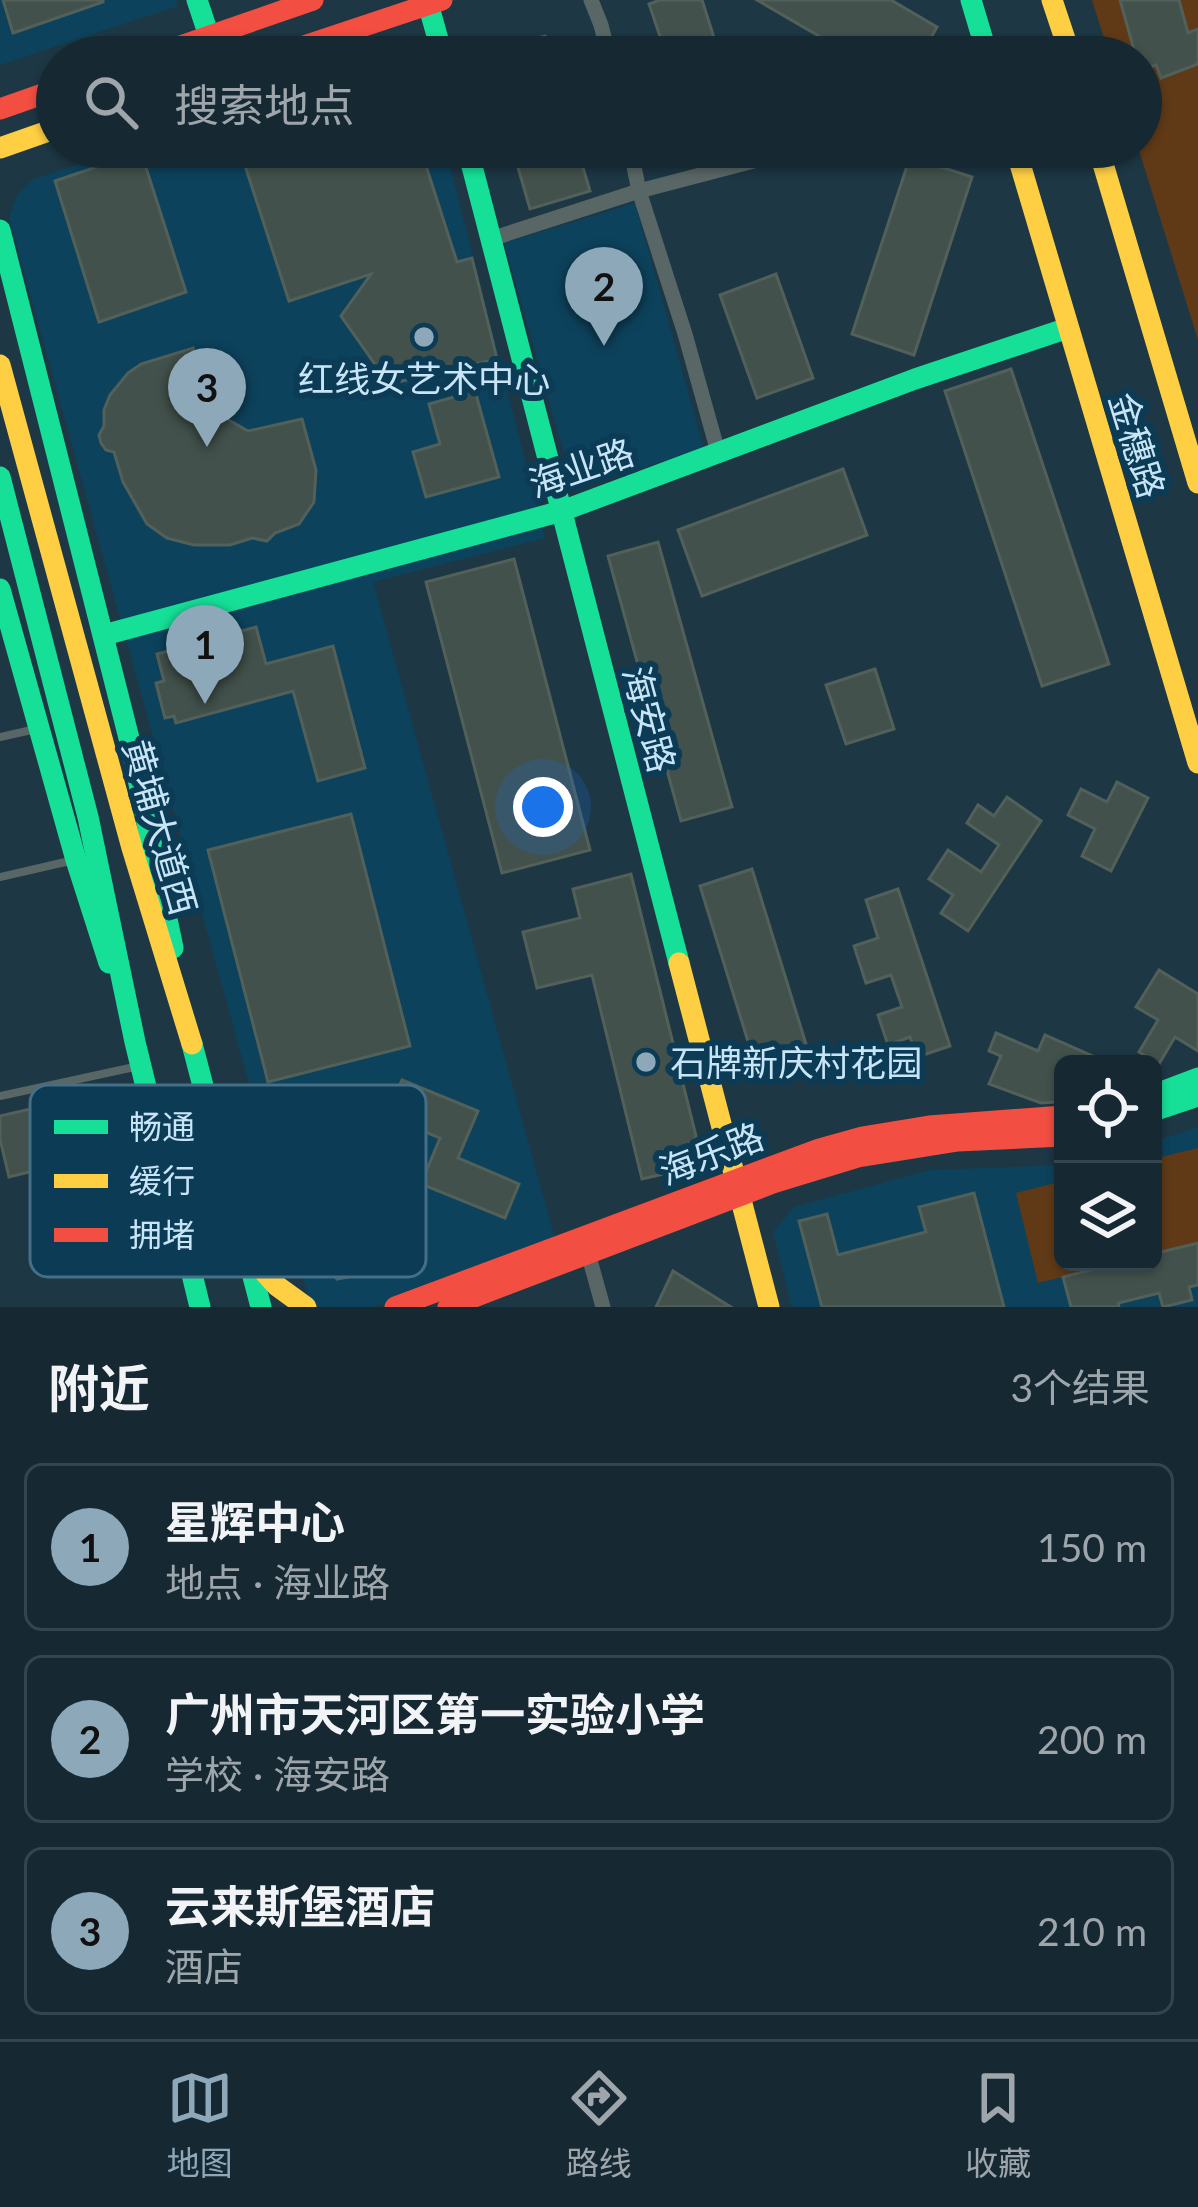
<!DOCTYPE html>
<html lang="zh">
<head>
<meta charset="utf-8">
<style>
  :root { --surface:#162933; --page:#1f313b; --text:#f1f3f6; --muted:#9ea6ac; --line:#35454e; --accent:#8ca8b9 }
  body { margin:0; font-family:Lato,"Noto Sans SC",sans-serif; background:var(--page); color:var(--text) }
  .controls { position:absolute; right:36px; bottom:36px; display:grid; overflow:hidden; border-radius:18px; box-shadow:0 3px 9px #0004 }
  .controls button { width:108px; height:108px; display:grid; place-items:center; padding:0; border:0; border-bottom:3px solid var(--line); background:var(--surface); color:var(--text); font:60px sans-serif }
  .you { position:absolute; left:543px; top:807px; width:42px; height:42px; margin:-30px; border:9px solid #fff; border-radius:50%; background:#1a73e8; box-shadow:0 0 0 18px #1a73e833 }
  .badge { display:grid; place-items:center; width:78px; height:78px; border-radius:50%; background:var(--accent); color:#111; font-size:39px; font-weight:700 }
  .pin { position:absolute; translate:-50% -99px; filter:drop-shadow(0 3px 6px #0008) }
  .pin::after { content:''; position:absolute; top:63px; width:42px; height:36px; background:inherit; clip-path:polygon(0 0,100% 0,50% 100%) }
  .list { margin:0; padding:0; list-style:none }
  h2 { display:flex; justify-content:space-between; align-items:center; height:156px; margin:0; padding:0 48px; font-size:51px }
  h2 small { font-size:39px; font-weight:400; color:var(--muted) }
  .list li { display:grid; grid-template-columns:78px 1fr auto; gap:36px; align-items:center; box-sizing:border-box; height:168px; margin:0 24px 24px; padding:0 24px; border:3px solid var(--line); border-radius:18px }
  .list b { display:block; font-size:45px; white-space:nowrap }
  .list p { margin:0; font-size:39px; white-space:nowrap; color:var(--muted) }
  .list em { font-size:39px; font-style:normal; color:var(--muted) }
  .icon { flex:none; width:66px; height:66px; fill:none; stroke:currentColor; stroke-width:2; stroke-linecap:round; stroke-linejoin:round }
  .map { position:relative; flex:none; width:1198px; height:1307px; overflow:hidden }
  .search { position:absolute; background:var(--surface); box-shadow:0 3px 9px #0004; left:36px; right:36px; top:36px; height:132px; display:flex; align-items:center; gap:30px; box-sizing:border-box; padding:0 42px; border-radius:66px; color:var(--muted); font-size:45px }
  .sheet { height:732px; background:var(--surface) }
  nav { display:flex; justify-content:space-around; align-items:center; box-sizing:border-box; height:168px; border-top:3px solid var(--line); background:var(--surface); font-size:33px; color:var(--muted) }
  nav a { display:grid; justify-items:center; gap:6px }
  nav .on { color:var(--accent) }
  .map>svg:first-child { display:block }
  .built { fill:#0d425c }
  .green { fill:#603a17 }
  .building { fill:#42514b; stroke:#52605a; stroke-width:3 }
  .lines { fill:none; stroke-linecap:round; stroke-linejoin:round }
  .lane { stroke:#596666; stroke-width:8 }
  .street { stroke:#596666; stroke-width:15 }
  .fast { stroke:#16e098; stroke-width:21 }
  .slow { stroke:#ffcf43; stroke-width:21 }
  .jam { stroke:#f24e42; stroke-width:21 }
  .poi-dot { fill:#8ca8b9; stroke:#0c3c55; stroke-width:4.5 }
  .labels { text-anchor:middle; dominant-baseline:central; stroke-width:12; stroke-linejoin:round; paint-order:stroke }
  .poi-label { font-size:36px; fill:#c8e5f8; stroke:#0c3c55 }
  .street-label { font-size:36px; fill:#c8e5f8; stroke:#0c3c55 }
  .key { fill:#0c3c55; stroke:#446f86; stroke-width:3 }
  .key-label { font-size:33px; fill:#c8e5f8 }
</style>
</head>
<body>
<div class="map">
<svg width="1198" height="1307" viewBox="0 0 1198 1307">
  <rect width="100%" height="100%" fill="#1d3744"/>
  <!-- built -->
  <g class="built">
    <path d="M 0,0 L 176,0 L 178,6 L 0,65 Z"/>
    <path d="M 130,147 L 445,147 L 545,538 L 373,582 L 555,1239 L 373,1307 L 323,1307 L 310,1303 L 9,218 L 17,195 L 32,180 Z"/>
    <path d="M 635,203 L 704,449 L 574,489 L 504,243 Z"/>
    <path d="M 1198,1127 L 1198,1307 L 792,1307 L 773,1232 L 794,1207 L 930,1170 L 1063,1165 L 1063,1262 L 1153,1262 L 1153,1142 Z"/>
  </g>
  <!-- green -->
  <g class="green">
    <path d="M 1092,0 L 1198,0 L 1198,340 L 1138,147 L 1141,147 L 1141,57 L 1110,57 Z"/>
    <path d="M 1198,1148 L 1198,1243 L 1153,1254 L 1153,1159 Z"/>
    <path d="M 1063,1181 L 1063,1262 L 1122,1262 L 1038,1283 L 1016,1193 Z"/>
  </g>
  <!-- building -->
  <g class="building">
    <path d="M 3,0 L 103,0 L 103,2 L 13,33 Z"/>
    <path d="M 660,0 L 702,0 L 717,47 L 686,57 L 667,57 L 649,4 Z"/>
    <path d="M 757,0 L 891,0 L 937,27 L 920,57 L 855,57 Z"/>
    <path d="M 1120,0 L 1179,0 L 1188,33 L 1198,29 L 1198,64 L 1161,78 L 1156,65 L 1141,70 L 1141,57 L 1136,57 Z"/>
    <path d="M 545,36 L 551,57 L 484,57 L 484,54 Z"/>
    <path d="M 239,147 L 420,147 L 457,262 L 472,258 L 497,359 L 389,384 L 341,316 L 371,274 L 289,301 Z"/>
    <path d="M 512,147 L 577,147 L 590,191 L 530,209 Z"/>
    <path d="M 141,152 L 186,292 L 99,322 L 55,181 Z"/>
    <path d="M 910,157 L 972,177 L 914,355 L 852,334 Z"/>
    <path d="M 776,274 L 813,378 L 757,398 L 720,295 Z"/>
    <path d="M 193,348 L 217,412 L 227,419 L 248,431 L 302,419 L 316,470 L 314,502 L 299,524 L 275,533 L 267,541 L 252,538 L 230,545 L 194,545 L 167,538 L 147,524 L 123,482 L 114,452 L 106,450 L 101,443 L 99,435 L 104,426 L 104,410 L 110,395 L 128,373 L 141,364 Z"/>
    <path d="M 1011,369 L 1109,664 L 1042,686 L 945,391 Z"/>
    <path d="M 475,391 L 499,477 L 426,497 L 413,452 L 440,444 L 429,404 Z"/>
    <path d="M 843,469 L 867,535 L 702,596 L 678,530 Z"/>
    <path d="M 658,542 L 732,807 L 681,821 L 608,556 Z"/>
    <path d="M 514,559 L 590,850 L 502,873 L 426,582 Z"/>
    <path d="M 256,627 L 266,664 L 333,646 L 365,768 L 318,781 L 293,691 L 176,723 L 174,716 L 165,718 L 156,683 L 164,681 L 157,654 Z"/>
    <path d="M 875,669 L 894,729 L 846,744 L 826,685 Z"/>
    <path d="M 1117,782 L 1148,798 L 1111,871 L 1082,856 L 1095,829 L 1068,815 L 1081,789 L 1107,802 Z"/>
    <path d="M 1007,797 L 1041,821 L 968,931 L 941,913 L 953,895 L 929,879 L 948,850 L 981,872 L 999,845 L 967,823 L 978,805 L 994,816 Z"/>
    <path d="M 351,814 L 410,1046 L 268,1082 L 208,850 Z"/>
    <path d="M 752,869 L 806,1044 L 754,1061 L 700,886 Z"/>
    <path d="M 631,874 L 696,1136 L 686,1157 L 673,1172 L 642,1179 L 592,975 L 537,988 L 523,932 L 580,918 L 573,889 Z"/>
    <path d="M 898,889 L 950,1046 L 917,1057 L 910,1037 L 888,1045 L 878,1015 L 902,1007 L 891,975 L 866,983 L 854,946 L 878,938 L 866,900 Z"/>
    <path d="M 1159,970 L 1198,994 L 1198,1051 L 1175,1037 L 1159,1064 L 1139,1052 L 1158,1020 L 1136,1007 Z"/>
    <path d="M 996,1033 L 1038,1051 L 1045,1035 L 1111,1064 L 1063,1064 L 1063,1086 L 1056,1102 L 1041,1103 L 989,1084 L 1001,1056 L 989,1051 Z"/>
    <path d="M 402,1080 L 478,1111 L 458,1158 L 519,1184 L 505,1218 L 421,1184 L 440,1138 L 387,1116 Z"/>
    <path d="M 78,1098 L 92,1157 L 9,1177 L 0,1139 L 0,1116 Z"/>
    <path d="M 322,1104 L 369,1273 L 337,1279 L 323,1263 L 310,1230 L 310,1212 L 282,1115 Z"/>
    <path d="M 974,1193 L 1004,1307 L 822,1307 L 799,1221 L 827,1214 L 838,1255 L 926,1232 L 919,1207 Z"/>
    <path d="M 1198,1243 L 1198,1285 L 1189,1287 L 1192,1300 L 1163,1307 L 1159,1293 L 1118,1303 L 1119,1307 L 1071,1307 L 1063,1277 L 1123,1262 L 1153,1262 L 1153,1254 Z"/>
    <path d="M 673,1271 L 731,1307 L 656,1307 Z"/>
  </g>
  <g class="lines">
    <!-- lane -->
    <g class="lane">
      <path d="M 0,737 L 36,729"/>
      <path d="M 0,877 L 74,860"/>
      <path d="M 0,1096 L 139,1066"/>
    </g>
    <!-- street -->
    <g class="street">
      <path d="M 591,0 L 601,25 L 609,57"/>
      <path d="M 630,147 L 639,191 L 685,334 L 718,452"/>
      <path d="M 491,239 L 639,191 L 807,147"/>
      <path d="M 588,1253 L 603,1307"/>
    </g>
    <!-- fast -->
    <g class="fast">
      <path d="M 197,0 L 209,36"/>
      <path d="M 427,0 L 443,57"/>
      <path d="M 971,0 L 988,57"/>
      <path d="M 467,147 L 679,963"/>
      <path d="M 0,230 L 132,750 L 173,948"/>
      <path d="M 0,477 L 88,817 L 135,1042 L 200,1307"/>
      <path d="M 0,589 L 76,860 L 109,963"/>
      <path d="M 104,635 L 562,511 L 915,379 L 1068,328"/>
      <path d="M 192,1044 L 261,1307"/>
      <path d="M 1153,1095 L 1198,1078"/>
      <path d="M 1153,1111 L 1198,1096"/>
    </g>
    <!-- slow -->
    <g class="slow">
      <path d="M 1052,0 L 1071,57"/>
      <path d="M 1015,147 L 1198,763"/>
      <path d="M 1098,147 L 1198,483"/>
      <path d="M 0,148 L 57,128"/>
      <path d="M 0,365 L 132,848 L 192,1044"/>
      <path d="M 679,963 L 769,1307"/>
      <path d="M 249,1255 L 277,1286 L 306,1307"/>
    </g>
    <!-- jam -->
    <g class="jam">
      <path d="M 149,57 L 313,0"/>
      <path d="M 271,57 L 442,0"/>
      <path d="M 0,109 L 57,89"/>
      <path d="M 395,1307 L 819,1149 L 862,1137 L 929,1126 L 1063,1116"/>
      <path d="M 448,1307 L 773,1183 L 858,1157 L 958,1141 L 1063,1136"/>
    </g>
  </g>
  <!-- markers -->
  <g class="poi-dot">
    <circle cx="424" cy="337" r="12"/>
    <circle cx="646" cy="1062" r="12"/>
  </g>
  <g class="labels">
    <!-- poi labels -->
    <g class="poi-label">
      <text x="424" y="378">红线女艺术中心</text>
      <text x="670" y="1062" text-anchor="start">石牌新庆村花园</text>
    </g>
    <!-- street labels -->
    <g class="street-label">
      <text transform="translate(1138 445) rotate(73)">金穗路</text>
      <text transform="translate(581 467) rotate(-19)">海业路</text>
      <text transform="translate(650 719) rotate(75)">海安路</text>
      <text transform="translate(161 827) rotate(74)">黄埔大道西</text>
      <text transform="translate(711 1153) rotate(-21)">海乐路</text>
    </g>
  </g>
  <!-- legend -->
  <rect x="30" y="1085" width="396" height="192" rx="18" class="key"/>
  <rect x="54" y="1120" width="54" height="14" fill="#16e098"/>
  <rect x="54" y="1174" width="54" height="14" fill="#ffcf43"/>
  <rect x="54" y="1228" width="54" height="14" fill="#f24e42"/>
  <g class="key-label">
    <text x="129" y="1139">畅通</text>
    <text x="129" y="1193">缓行</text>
    <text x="129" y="1247">拥堵</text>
  </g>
</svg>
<div class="controls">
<button><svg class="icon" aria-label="locate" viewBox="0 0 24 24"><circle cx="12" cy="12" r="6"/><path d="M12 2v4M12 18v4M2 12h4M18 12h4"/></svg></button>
<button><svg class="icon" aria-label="layers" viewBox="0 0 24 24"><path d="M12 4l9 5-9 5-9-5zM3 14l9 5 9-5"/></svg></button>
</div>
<div class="you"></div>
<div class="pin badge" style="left:205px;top:704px">1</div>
<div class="pin badge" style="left:604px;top:346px">2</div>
<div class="pin badge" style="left:207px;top:447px">3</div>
<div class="search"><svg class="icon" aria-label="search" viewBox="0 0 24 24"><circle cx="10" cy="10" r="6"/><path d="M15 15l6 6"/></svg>搜索地点</div>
</div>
<section class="sheet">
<h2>附近<small>3个结果</small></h2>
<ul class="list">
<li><span class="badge">1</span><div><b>星辉中心</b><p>地点 · 海业路</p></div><em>150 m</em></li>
<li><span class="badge">2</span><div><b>广州市天河区第一实验小学</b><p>学校 · 海安路</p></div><em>200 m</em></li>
<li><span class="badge">3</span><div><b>云来斯堡酒店</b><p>酒店</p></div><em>210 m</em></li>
</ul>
</section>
<nav>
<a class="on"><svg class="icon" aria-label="map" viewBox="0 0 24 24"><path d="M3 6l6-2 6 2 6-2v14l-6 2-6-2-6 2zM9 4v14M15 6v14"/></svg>地图</a>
<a><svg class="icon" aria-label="directions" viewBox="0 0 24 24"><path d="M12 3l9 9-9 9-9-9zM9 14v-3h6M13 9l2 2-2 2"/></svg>路线</a>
<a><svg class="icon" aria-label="saved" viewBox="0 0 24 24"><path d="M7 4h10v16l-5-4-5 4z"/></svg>收藏</a>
</nav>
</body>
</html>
